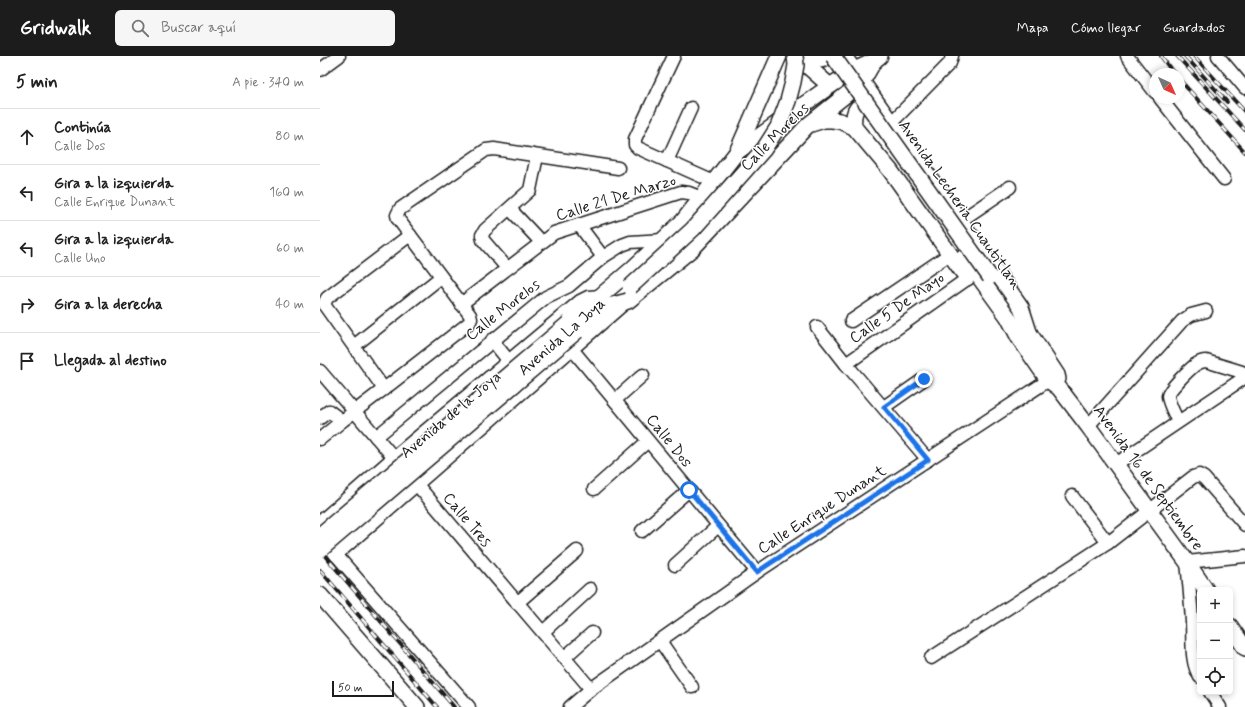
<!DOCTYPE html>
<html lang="es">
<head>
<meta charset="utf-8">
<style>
  :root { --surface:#fff; --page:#f6f6f6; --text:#222; --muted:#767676; --line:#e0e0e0; --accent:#1c1c1c }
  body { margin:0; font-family:Mynerve,sans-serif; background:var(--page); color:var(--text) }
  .controls { position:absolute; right:12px; bottom:12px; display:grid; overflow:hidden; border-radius:6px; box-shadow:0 2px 6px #0003 }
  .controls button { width:36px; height:36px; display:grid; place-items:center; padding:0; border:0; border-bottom:1px solid var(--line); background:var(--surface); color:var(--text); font:20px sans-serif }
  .compass { position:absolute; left:829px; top:12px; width:36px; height:36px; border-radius:50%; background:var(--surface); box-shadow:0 2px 6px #0003; rotate:135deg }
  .scale { position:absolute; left:12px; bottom:10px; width:62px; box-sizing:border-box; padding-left:4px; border:2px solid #1c1c1c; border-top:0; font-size:11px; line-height:14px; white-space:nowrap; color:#1c1c1c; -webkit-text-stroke:3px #fff; paint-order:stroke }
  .stop { position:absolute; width:12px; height:12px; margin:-9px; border:3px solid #1a73e8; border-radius:50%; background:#fff }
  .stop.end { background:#1a73e8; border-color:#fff; box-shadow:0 1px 4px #0008 }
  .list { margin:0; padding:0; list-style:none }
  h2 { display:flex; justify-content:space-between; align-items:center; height:52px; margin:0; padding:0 16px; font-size:17px }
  h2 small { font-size:13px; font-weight:400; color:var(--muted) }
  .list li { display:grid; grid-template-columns:26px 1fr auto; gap:12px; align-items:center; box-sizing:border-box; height:56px; padding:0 16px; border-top:1px solid var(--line) }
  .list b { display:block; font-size:15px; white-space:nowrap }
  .list p { margin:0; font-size:13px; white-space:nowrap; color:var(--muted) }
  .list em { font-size:13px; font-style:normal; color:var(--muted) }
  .icon { flex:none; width:22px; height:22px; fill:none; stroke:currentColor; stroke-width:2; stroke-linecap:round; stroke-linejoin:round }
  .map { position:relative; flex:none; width:925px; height:651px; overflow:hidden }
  header { display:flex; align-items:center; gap:24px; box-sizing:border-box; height:56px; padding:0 20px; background:var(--accent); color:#fff }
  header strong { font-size:19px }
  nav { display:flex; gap:22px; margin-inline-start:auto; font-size:14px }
  .search { width:280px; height:36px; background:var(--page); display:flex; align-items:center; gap:10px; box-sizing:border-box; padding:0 14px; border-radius:6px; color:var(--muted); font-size:15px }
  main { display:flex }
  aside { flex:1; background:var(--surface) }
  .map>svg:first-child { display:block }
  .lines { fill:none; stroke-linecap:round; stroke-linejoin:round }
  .minor-casing { stroke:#1c1c1c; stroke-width:15 }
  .major-casing { stroke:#1c1c1c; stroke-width:18 }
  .minor { stroke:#fff; stroke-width:12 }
  .major { stroke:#fff; stroke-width:15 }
  .rail-casing { stroke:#1c1c1c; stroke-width:4 }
  .rail { stroke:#fff; stroke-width:2.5; stroke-dasharray:8; stroke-linecap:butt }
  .major-bridge-casing { stroke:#1c1c1c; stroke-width:18; stroke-linecap:butt }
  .major-bridge { stroke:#fff; stroke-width:15 }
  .route { stroke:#1a73e8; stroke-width:5 }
  .labels { text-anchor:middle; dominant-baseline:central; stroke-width:3; stroke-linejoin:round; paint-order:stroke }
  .street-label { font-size:16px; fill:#1c1c1c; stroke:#fff }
</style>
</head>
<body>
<header>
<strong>Gridwalk</strong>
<div class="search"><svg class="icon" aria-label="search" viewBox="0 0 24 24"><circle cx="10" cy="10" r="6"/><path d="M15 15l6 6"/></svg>Buscar aquí</div>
<nav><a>Mapa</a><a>Cómo llegar</a><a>Guardados</a></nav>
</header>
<main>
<aside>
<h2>5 min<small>A pie · 340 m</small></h2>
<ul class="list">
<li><svg class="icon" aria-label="ahead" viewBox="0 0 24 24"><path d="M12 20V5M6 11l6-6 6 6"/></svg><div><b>Continúa</b><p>Calle Dos</p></div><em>80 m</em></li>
<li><svg class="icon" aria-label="left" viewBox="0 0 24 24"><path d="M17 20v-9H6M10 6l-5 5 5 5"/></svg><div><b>Gira a la izquierda</b><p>Calle Enrique Dunant</p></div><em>160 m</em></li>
<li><svg class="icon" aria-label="left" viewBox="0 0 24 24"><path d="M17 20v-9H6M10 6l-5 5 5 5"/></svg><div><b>Gira a la izquierda</b><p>Calle Uno</p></div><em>60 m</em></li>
<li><svg class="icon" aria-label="right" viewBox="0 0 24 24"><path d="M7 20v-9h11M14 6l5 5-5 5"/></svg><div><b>Gira a la derecha</b></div><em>40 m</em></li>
<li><svg class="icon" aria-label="arrive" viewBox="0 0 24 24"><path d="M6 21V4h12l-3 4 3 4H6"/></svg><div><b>Llegada al destino</b></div></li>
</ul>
</aside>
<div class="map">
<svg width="925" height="651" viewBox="0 0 925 651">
  <rect width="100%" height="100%" fill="#fff"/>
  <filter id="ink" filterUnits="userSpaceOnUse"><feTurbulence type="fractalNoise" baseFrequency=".025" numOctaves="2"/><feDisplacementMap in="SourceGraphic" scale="8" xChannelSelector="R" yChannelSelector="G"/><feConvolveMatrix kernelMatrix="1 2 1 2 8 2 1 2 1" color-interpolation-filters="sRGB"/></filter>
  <g filter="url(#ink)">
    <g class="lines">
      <!-- minor casing -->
      <g class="minor-casing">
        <g id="minor">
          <path d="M 354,0 L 315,83 L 315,89 L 318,92 L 394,126"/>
          <path d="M 807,0 L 835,36"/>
          <path d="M 898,0 L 925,32"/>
          <path d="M 0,14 L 19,0"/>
          <path d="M 840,42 L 904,123"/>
          <path d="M 571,67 L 630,7 L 632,0"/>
          <path d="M 347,105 L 371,52"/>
          <path d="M 190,153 L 221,186"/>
          <path d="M 640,165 L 690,131"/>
          <path d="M 259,169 L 283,201"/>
          <path d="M 187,212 L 163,184 L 162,179 L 165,174 L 210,134 L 217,100"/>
          <path d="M 141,248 L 234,177 L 361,136 L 369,137 L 382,142"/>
          <path d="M 531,265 L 630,198"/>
          <path d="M 497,271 L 526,308 L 608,404"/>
          <path d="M 172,284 L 188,304"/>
          <path d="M 34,290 L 121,221"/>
          <path d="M 252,293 L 437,516"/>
          <path d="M 526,308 L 647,223"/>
          <path d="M 0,315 L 271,633"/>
          <path d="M 64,333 L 5,250 L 5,246 L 7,242 L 90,179"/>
          <path d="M 295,344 L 323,319"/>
          <path d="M 564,351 L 604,323"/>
          <path d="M 0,362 L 9,355 L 22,365"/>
          <path d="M 768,370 L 862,265 L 871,259 L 886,255"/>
          <path d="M 56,381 L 226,241 L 249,230 L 283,201 L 302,189 L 310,186 L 344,184"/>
          <path d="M 0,383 L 22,365 L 64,333 L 149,267 L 151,263 L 150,259 L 78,163 L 77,159 L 80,153 L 166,94 L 174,93 L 298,112"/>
          <path d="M 796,408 L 921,324 L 923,319 L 922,316 L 886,305 C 882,305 878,307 875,309 C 869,314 849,333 848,340 C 848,346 855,359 858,366"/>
          <path d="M 274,433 L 328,385"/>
          <path d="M 752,440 L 788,487"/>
          <path d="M 0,466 L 74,401 L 260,245 L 268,241 L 281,240"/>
          <path d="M 322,475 L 369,434"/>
          <path d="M 11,493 L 149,651"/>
          <path d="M 16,499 L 306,246"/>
          <path d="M 355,509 L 398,470"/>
          <path d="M 197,547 L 257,495"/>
          <path d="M 223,576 L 270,533"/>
          <path d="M 340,585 L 372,631"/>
          <path d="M 245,601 L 272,577"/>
          <path d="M 611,602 L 788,487 L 873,421 L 879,419 L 884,422 L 925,469"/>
          <path d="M 880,621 C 870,606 873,583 872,566 C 871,546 869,526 867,506 L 925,500"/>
          <path d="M 890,636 L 900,651"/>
          <path d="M 250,651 L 271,633 L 437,516 L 735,320"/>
        </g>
      </g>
      <!-- major casing -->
      <g class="major-casing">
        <g id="major">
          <path d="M 476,0 L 510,30"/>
          <path d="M 478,0 C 489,3 500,8 509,0"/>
          <path d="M 524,0 L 701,251 L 709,276"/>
          <path d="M 491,68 L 504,64 L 512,64 L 520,65 L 534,71 L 570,114 L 647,222"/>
          <path d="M 534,71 C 532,52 538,49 554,43"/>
          <path d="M 417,96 L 459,0"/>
          <path d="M 644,200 L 688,261 L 699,282 L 728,324 L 739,332 L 768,370 L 867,506 L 886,534"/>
          <path d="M 249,267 L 312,213 L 363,165 L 417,96 L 510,30 L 534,14 L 554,5 L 560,0"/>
          <path d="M 704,269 L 737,319 L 738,323"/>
          <path d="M 257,275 L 289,250 L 308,245 L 373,192 L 488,69 L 542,26 L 554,5"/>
          <path d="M 0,539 L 97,651"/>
          <path d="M 910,570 L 925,592"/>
        </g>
      </g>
      <!-- minor -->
      <use href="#minor" class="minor"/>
      <!-- major -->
      <use href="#major" class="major"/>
      <!-- rail casing -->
      <g class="rail-casing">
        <g id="rail">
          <path d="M 841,0 L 854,18"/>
          <path d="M 857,0 L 925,74"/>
          <path d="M 865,0 L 907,46"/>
          <path d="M 874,0 L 925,56"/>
          <path d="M 859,23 L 925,96"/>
          <path d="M 0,494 L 134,651"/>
          <path d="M 0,514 L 117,651"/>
        </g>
      </g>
      <!-- rail -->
      <use href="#rail" class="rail"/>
      <!-- major-bridge casing -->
      <g class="major-bridge-casing">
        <g id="major-bridge">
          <path d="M 513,0 L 670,221"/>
          <path d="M 310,231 L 373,173 L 444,93 L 458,71 L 468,45 L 473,26 L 476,9 L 475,0"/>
          <path d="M 0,479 L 249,267"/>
          <path d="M 0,494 L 257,275"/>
        </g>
      </g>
      <!-- major-bridge -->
      <use href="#major-bridge" class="major-bridge"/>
    </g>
  </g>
  <g class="lines" filter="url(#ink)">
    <!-- route -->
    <path class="route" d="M 369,434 L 437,516 L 608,404 L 564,351 L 604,323"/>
  </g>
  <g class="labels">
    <!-- street labels -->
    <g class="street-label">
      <text transform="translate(455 81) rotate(-45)">Calle Morelos</text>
      <text transform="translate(296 142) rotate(-17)">Calle 21 De Marzo</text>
      <text transform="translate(640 149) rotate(55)">Avenida Lecheria Cuautitlan</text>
      <text transform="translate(577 252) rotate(-35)">Calle 5 De Mayo</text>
      <text transform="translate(183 254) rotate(-38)">Calle Morelos</text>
      <text transform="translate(242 281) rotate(-41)">Avenida La Joya</text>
      <text transform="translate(131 359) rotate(-40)">Avenida de la Joya</text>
      <text transform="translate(349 385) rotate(51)">Calle Dos</text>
      <text transform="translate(828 422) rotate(54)">Avenida 16 de Septiembre</text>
      <text transform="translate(502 454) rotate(-33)">Calle Enrique Dunant</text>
      <text transform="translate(147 464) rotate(50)">Calle Tres</text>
    </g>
  </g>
</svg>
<div class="controls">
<button>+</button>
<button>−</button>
<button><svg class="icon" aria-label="locate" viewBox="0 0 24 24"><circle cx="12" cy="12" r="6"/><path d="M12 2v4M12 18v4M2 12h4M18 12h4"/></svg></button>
</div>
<svg class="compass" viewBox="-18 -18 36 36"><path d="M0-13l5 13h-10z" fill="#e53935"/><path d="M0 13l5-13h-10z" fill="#767676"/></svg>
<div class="scale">50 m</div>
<div class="stop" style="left:369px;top:434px"></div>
<div class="stop end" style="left:604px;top:323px"></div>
</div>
</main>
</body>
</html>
